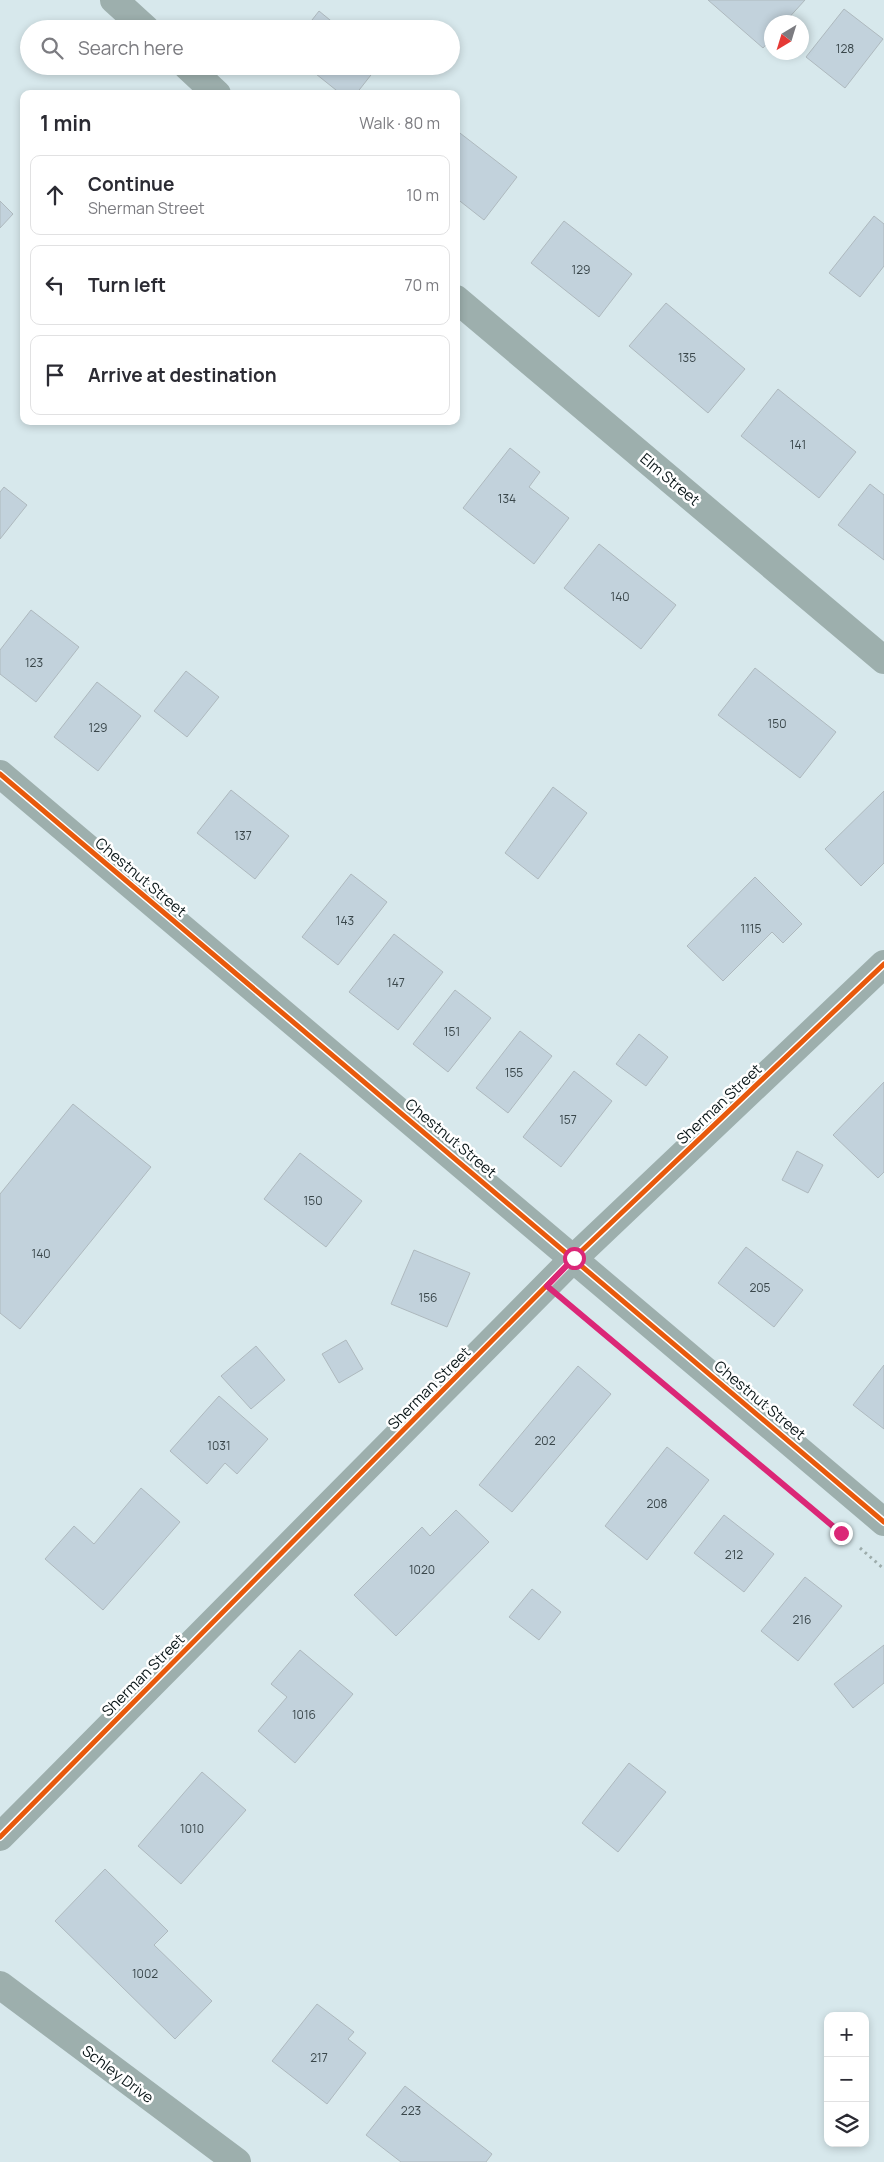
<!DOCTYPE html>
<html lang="en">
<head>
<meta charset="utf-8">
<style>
  :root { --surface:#fff; --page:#f7f7f7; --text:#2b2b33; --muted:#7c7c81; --line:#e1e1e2 }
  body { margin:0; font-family:Manrope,sans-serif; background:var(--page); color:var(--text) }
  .controls { position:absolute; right:15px; bottom:15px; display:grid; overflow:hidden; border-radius:10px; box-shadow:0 2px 8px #0003 }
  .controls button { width:45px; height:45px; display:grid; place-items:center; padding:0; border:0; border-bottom:1px solid var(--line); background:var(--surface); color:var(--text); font:25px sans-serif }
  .compass { position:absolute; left:764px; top:15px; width:45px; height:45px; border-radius:50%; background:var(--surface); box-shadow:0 2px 8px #0003; rotate:218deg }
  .stop { position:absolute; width:15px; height:15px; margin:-11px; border:4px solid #db2777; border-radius:50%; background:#fff }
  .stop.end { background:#db2777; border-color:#fff; box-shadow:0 1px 5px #0008 }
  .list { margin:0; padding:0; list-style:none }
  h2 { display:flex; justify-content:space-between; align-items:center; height:65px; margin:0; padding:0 20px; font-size:21px }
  h2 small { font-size:16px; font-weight:400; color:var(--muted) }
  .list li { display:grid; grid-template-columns:32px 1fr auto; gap:15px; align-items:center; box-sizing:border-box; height:80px; margin:0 10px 10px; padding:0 10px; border:1px solid var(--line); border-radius:10px }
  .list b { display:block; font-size:19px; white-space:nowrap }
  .list p { margin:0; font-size:16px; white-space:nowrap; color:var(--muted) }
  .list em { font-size:16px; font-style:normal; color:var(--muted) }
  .icon { flex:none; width:28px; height:28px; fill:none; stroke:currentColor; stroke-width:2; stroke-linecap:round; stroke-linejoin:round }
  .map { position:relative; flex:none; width:884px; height:2162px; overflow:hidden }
  .search { position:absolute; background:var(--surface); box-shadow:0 2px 8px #0003; left:20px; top:20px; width:440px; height:55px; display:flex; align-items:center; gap:12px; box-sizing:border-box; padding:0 18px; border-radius:28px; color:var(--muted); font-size:19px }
  .panel { position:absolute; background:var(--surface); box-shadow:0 2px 8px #0003; left:20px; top:90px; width:440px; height:335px; border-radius:10px }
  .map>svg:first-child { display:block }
  .building { fill:#c2d2dc; stroke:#aeb9be }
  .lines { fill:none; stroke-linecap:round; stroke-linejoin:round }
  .path { stroke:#9dacab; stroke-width:3; stroke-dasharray:2.5 4; stroke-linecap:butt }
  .minor { stroke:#9dafad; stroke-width:28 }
  .cycleway-casing { stroke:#fff; stroke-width:8 }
  .cycleway { stroke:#e8590c; stroke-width:5 }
  .route { stroke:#db2777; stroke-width:6 }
  .labels { text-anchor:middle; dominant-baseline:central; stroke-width:5; stroke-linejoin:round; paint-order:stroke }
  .number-label { font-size:12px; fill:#39464a }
  .street-label { font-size:15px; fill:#0a1618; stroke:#fff }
</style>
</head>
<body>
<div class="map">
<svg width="884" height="2162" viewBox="0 0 884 2162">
  <rect width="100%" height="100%" fill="#d7e8ec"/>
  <!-- building -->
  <g class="building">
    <path d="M 708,0 L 805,0 L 785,22 L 772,22 L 772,38 L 763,48 Z"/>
    <path d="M 844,9 L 883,39 L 845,88 L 806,57 Z"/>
    <path d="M 319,11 L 341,29 L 305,29 Z"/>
    <path d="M 306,66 L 378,66 L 356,94 L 341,94 Z"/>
    <path d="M 456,130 L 517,177 L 484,220 L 456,198 Z"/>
    <path d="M 0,201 L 13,214 L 0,228 Z"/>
    <path d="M 874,216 L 884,224 L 884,266 L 860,297 L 829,273 Z"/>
    <path d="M 564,221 L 632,274 L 599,317 L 531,263 Z"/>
    <path d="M 666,303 L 745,369 L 708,413 L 629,346 Z"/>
    <path d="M 778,389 L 856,452 L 819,498 L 741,436 Z"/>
    <path d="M 510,448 L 540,472 L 529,487 L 569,518 L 534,564 L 463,508 Z"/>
    <path d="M 870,484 L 884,495 L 884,560 L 838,525 Z"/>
    <path d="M 4,487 L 27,505 L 0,539 L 0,492 Z"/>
    <path d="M 599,544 L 676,605 L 641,649 L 564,588 Z"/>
    <path d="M 31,610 L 79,647 L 36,702 L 0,674 L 0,650 Z"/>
    <path d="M 755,668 L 836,732 L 800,778 L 718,715 Z"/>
    <path d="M 186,671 L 219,697 L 187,737 L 154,711 Z"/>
    <path d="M 97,682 L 141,716 L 98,771 L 54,737 Z"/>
    <path d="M 553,787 L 587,813 L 538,879 L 505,853 Z"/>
    <path d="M 231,790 L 289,836 L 255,879 L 197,833 Z"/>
    <path d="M 884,791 L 884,863 L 861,886 L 825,849 Z"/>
    <path d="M 351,874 L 387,902 L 338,965 L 302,937 Z"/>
    <path d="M 755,877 L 802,924 L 783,943 L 772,932 L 723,981 L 687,946 Z"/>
    <path d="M 394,934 L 443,972 L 398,1030 L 349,992 Z"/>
    <path d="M 455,990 L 491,1018 L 448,1072 L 413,1044 Z"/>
    <path d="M 520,1031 L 552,1056 L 508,1113 L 476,1088 Z"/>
    <path d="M 639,1034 L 668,1057 L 646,1086 L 616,1064 Z"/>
    <path d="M 574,1071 L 612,1101 L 561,1167 L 523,1137 Z"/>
    <path d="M 884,1082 L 884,1172 L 878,1178 L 833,1135 Z"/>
    <path d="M 73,1104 L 151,1167 L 20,1329 L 0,1313 L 0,1194 Z"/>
    <path d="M 797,1151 L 823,1165 L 808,1193 L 782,1180 Z"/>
    <path d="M 300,1153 L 362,1201 L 326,1247 L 264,1199 Z"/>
    <path d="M 746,1247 L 803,1290 L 774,1327 L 718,1283 Z"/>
    <path d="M 414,1250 L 470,1273 L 447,1327 L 391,1304 Z"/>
    <path d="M 346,1340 L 363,1369 L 339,1383 L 322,1354 Z"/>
    <path d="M 256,1346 L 285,1380 L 251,1409 L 221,1376 Z"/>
    <path d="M 884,1365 L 884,1429 L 853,1405 Z"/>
    <path d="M 578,1366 L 611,1394 L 512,1512 L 479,1485 Z"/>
    <path d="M 219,1396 L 268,1439 L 237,1474 L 225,1463 L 207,1484 L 170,1451 Z"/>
    <path d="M 667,1447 L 709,1480 L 647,1560 L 605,1526 Z"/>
    <path d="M 141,1488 L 180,1522 L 103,1610 L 45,1559 L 74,1526 L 94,1544 Z"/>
    <path d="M 456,1510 L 489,1542 L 396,1636 L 354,1595 L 422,1527 L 430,1536 Z"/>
    <path d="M 724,1515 L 774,1554 L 744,1592 L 694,1553 Z"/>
    <path d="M 805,1577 L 842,1606 L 798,1661 L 761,1631 Z"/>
    <path d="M 532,1589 L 561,1612 L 539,1640 L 509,1617 Z"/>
    <path d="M 884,1645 L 884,1683 L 853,1708 L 834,1684 Z"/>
    <path d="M 300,1650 L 353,1694 L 295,1763 L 258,1731 L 287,1697 L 271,1684 Z"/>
    <path d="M 629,1763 L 666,1792 L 618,1852 L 582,1823 Z"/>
    <path d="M 202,1772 L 246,1810 L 181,1884 L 138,1846 Z"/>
    <path d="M 105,1869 L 168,1931 L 154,1945 L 212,2001 L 175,2039 L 55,1921 Z"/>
    <path d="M 317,2004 L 354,2032 L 348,2039 L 366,2053 L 327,2104 L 272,2061 Z"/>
    <path d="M 405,2086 L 492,2154 L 486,2162 L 401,2162 L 366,2135 Z"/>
  </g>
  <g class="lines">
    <!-- path -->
    <g class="path">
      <path d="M 572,1308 L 824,1519"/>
      <path d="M 860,1548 L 884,1569"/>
    </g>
    <!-- minor -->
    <g class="minor">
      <path d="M 114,0 L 146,29"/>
      <path d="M 187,66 L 217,94"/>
      <path d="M 456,299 L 884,660"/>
      <path d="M 0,774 L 884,1522"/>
      <path d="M 0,1837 L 574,1258 L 884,964"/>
      <path d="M 0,1985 L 237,2162"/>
    </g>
    <!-- cycleway casing -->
    <g class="cycleway-casing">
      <g id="cycleway">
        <path d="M 0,774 L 884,1522"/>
        <path d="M 0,1837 L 574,1258 L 884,964"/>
      </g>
    </g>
    <!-- cycleway -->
    <use href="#cycleway" class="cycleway"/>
  </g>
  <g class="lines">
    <!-- route -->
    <path class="route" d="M 574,1258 L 547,1286 L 841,1533"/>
  </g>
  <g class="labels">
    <!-- number labels -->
    <g class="number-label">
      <text x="845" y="48">128</text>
      <text x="581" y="269">129</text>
      <text x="687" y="357">135</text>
      <text x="798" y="444">141</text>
      <text x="507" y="498">134</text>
      <text x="620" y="596">140</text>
      <text x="34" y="662">123</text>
      <text x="777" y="723">150</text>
      <text x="98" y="727">129</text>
      <text x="243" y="835">137</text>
      <text x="345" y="920">143</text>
      <text x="751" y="928">1115</text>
      <text x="396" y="982">147</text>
      <text x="452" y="1031">151</text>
      <text x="514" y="1072">155</text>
      <text x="568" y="1119">157</text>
      <text x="313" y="1200">150</text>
      <text x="41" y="1253">140</text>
      <text x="760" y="1287">205</text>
      <text x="428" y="1297">156</text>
      <text x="545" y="1440">202</text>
      <text x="219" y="1445">1031</text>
      <text x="657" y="1503">208</text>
      <text x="734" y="1554">212</text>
      <text x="422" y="1569">1020</text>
      <text x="802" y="1619">216</text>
      <text x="304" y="1714">1016</text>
      <text x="192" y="1828">1010</text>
      <text x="145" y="1973">1002</text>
      <text x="319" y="2057">217</text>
      <text x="411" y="2110">223</text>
    </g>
    <!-- street labels -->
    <g class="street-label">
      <text transform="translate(670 479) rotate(40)">Elm Street</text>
      <text transform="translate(141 877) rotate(40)">Chestnut Street</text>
      <text transform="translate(719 1104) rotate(-43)">Sherman Street</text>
      <text transform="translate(451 1138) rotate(40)">Chestnut Street</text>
      <text transform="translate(429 1388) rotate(-45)">Sherman Street</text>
      <text transform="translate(760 1400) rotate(40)">Chestnut Street</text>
      <text transform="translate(143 1675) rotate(-45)">Sherman Street</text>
      <text transform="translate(118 2074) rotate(37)">Schley Drive</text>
    </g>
  </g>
</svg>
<div class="controls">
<button>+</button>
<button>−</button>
<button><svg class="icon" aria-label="layers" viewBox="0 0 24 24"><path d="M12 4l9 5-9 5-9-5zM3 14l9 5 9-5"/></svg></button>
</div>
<svg class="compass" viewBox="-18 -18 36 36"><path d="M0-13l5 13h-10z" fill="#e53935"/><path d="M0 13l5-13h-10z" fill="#7c7c81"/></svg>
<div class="stop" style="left:574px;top:1258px"></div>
<div class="stop end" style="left:841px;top:1533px"></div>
<div class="search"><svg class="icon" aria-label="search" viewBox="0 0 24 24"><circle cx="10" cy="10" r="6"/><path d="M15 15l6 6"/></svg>Search here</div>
<section class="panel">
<h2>1 min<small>Walk · 80 m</small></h2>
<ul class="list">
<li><svg class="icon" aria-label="ahead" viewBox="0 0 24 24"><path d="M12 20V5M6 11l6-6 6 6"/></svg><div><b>Continue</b><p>Sherman Street</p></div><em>10 m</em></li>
<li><svg class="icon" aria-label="left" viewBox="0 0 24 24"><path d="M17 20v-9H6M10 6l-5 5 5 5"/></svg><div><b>Turn left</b></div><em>70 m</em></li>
<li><svg class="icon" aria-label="arrive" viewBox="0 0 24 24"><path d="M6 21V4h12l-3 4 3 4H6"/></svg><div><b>Arrive at destination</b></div></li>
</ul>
</section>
</div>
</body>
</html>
